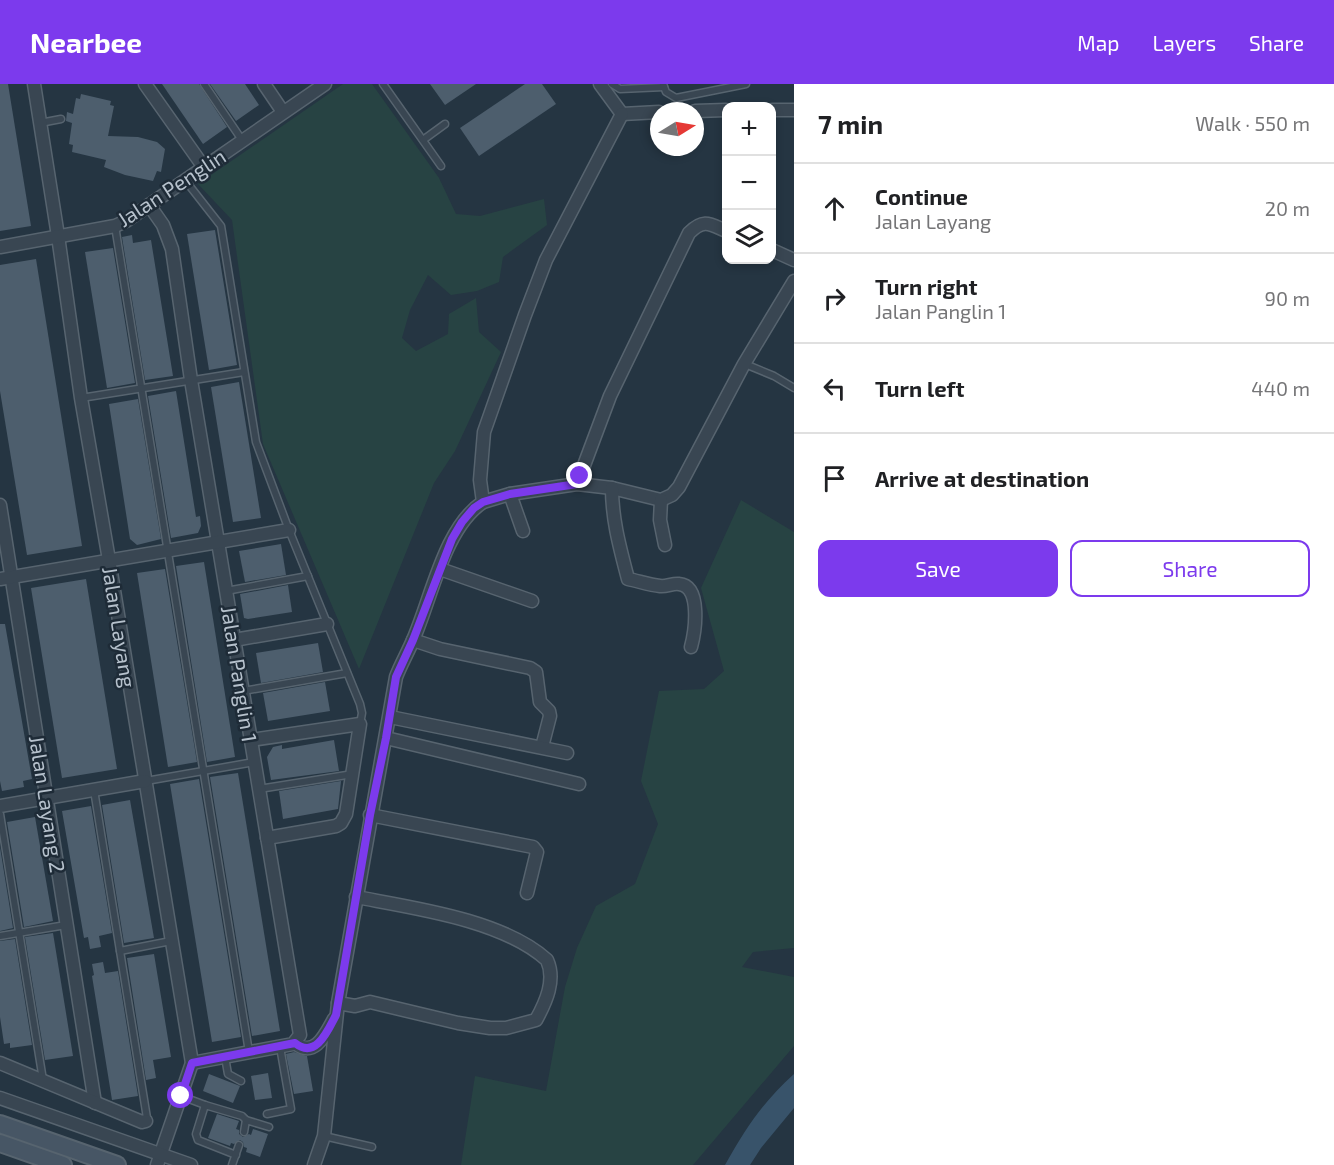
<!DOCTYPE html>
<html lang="en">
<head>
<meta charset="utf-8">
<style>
  :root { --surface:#fff; --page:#f6f6f6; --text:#202124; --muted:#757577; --line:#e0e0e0; --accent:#7c3aed }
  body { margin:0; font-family:"Exo 2",sans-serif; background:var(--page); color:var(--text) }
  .controls { position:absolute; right:18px; top:18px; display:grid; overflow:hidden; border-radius:12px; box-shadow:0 3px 9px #0003 }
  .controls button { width:54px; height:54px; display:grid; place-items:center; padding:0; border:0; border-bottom:2px solid var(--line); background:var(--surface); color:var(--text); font:30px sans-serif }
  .compass { position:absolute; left:650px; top:18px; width:54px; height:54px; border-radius:50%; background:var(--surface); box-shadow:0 3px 9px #0003; rotate:79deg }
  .stop { position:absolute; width:18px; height:18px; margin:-14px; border:4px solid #7c3aed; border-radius:50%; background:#fff }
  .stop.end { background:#7c3aed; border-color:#fff; box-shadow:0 2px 6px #0008 }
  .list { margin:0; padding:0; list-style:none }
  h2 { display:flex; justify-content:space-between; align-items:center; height:78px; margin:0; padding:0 24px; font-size:26px }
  h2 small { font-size:20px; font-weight:400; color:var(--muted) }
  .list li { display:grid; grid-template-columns:39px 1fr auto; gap:18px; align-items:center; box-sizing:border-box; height:90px; padding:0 24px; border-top:2px solid var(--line) }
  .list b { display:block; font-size:22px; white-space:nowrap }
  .list p { margin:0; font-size:20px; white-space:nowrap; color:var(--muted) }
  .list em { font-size:20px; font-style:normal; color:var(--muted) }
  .actions { display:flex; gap:12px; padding:18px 24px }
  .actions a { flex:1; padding:14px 0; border:2px solid var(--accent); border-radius:12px; text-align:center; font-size:21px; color:var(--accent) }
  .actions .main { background:var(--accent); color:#fff }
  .icon { flex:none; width:33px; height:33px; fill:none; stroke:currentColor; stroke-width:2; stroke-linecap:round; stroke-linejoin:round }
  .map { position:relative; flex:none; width:794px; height:1081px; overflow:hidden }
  header { display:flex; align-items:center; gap:36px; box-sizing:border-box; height:84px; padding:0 30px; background:var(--accent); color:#fff }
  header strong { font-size:28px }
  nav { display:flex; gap:33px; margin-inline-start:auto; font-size:21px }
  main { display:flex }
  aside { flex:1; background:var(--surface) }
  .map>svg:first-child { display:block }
  .green { fill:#274343 }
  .water { fill:#38536a }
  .building { fill:#4d5e6d }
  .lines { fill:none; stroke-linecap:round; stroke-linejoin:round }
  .lane-casing { stroke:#57646f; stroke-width:9 }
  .street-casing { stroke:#57646f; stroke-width:15 }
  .secondary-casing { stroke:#57646f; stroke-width:20 }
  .lane { stroke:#394652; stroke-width:6 }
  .street { stroke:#394652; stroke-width:12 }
  .secondary { stroke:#475665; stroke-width:16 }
  .route { stroke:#7c3aed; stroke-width:8 }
  .labels { text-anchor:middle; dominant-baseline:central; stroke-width:5; stroke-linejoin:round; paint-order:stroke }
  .street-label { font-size:21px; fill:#b6c1cc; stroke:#1e2b37 }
</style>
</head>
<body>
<header>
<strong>Nearbee</strong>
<nav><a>Map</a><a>Layers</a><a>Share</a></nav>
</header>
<main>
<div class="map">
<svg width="794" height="1081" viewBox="0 0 794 1081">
  <rect width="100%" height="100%" fill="#253542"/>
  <!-- green -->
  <g class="green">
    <path d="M 343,0 L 372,0 L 439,94 L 456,130 L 480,132 L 544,115 L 547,141 L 503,173 L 499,198 L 477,207 L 451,211 L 428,191 L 410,226 L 402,254 L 416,267 L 448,250 L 449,230 L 476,214 L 479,248 L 501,268 L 455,367 L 434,399 L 359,585 L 263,360 L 232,136 L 198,100 Z"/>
    <path d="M 741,416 L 794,448 L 794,864 L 753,868 L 742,883 L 794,893 L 794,962 L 693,1081 L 461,1081 L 475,992 L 546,1007 L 565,903 L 577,864 L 596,822 L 635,800 L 658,740 L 641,697 L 659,607 L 704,605 L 724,587 L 701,504 Z"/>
  </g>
  <!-- water -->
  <path class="water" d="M 794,990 L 794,1024 L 761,1064 L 750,1081 L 725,1081 C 746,1044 762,1019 794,990 Z"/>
  <!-- building -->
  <g class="building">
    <path d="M 0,0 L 8,0 L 31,142 L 0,147 Z"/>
    <path d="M 162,0 L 199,0 L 227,43 L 203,60 Z"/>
    <path d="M 210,0 L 245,0 L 259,21 L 236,37 Z"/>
    <path d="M 430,0 L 476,0 L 445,21 Z"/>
    <path d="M 525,0 L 542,0 L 556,20 L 479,72 L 460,44 Z"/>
    <path d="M 81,10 L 111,17 L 110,21 L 114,22 L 108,52 L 138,53 L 157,58 L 165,65 L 161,88 L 157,87 L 153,97 L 125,91 L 104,83 L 106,76 L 72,68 L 73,61 L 69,60 L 72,39 L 66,37 L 67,28 L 73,30 L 76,14 L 80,15 Z"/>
    <path d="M 215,146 L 237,281 L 209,286 L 187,150 Z"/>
    <path d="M 132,151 L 133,159 L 151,156 L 173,292 L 145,296 L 122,153 Z"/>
    <path d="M 113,164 L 135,299 L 107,304 L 85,168 Z"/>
    <path d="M 36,175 L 82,462 L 27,471 L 0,307 L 0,181 Z"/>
    <path d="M 239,298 L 261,434 L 233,438 L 211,303 Z"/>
    <path d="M 176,307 L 196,433 L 200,432 L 201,442 L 198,449 L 171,454 L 148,312 Z"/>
    <path d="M 138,315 L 161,455 L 137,461 L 130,455 L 109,320 Z"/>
    <path d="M 281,460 L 286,491 L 245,498 L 239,467 Z"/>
    <path d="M 204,478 L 235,673 L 207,678 L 176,482 Z"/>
    <path d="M 165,485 L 197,678 L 168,683 L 137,489 Z"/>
    <path d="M 86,495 L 117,685 L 62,694 L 31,504 Z"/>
    <path d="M 288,501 L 292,528 L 248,535 L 244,534 L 240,510 Z"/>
    <path d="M 0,540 L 5,540 L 32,695 L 23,697 L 24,703 L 2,707 L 0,697 Z"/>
    <path d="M 318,559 L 323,588 L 261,599 L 256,569 Z"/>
    <path d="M 325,598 L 330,627 L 268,637 L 263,609 Z"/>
    <path d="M 334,656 L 339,687 L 271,696 L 267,673 L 273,663 L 282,661 L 282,665 Z"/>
    <path d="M 238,689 L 280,947 L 252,952 L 210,693 Z"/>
    <path d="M 199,695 L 241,953 L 212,958 L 170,700 Z"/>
    <path d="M 341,697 L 338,725 L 283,735 L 279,707 Z"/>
    <path d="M 130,716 L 154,854 L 124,859 L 102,721 Z"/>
    <path d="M 91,722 L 112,849 L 99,852 L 101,863 L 90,865 L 88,853 L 84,854 L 62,727 Z"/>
    <path d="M 35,733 L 53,837 L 24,843 L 7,738 Z"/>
    <path d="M 0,763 L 13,844 L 0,847 Z"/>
    <path d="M 53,849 L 73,972 L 45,976 L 25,853 Z"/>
    <path d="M 15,855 L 32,961 L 10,964 L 10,959 L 4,960 L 0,933 L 0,857 Z"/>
    <path d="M 154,870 L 171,973 L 153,976 L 156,994 L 146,996 L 127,874 Z"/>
    <path d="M 103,878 L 105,889 L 118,887 L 138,1012 L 112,1016 L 92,892 L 94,891 L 92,880 Z"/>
    <path d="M 294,968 L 307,972 L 313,1007 L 294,1010 L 286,970 Z"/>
    <path d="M 268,989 L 272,1014 L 255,1016 L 251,992 Z"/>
    <path d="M 209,990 L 240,1002 L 233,1019 L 203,1007 Z"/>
    <path d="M 217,1030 L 239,1037 L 236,1045 L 239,1046 L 239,1050 L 243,1053 L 249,1050 L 251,1051 L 253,1045 L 268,1050 L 260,1073 L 246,1068 L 247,1064 L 244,1063 L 243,1058 L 240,1056 L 234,1060 L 231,1059 L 230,1062 L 208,1054 Z"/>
  </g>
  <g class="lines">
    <!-- lane casing -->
    <g class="lane-casing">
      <g id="lane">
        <path d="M 204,0 L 242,56"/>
        <path d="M 383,0 L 441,82"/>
        <path d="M 612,0 L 620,5 L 664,3"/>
        <path d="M 663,0 L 666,8 L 676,14 L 746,0"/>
        <path d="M 40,39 L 61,35"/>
        <path d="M 423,56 L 445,40"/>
        <path d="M 185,96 L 221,142 L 256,358 L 289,446 L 360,620 L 362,629 L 360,640"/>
        <path d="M 115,142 L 249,968"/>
        <path d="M 745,280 L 774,292 L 794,304"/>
        <path d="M 81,314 L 244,288"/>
        <path d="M 226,507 L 308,492"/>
        <path d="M 243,607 L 347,589"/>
        <path d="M 146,697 L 254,678"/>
        <path d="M 259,705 L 353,690"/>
        <path d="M 94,706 L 147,1034 L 146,1037"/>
        <path d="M 0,730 L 43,996"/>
        <path d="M 0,852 L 66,841"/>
        <path d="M 120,867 L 171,857"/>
        <path d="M 225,973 L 228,990 L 241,997"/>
        <path d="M 181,1012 L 205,1021"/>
        <path d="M 267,1030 L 291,1025 L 280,963"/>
        <path d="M 244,1048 L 246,1036 L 269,1043"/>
        <path d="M 324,1052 L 372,1063"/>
        <path d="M 236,1071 L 198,1056 L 196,1050 L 205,1021 L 242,1032 L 246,1036"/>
        <path d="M 232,1081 L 239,1061"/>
      </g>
    </g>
    <!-- street casing -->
    <g class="street-casing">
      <g id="street">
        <path d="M 34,0 L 58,152 L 81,314 L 109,476 L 192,979 L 157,1081"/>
        <path d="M 145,0 L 203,82"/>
        <path d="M 264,0 L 283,28"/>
        <path d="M 600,0 L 622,30"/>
        <path d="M 772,26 L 794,26"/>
        <path d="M 695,27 L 726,26"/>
        <path d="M 622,30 L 659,28"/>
        <path d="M 149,121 L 163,141 L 172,165 L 191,296 L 300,951 L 293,960 L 192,979"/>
        <path d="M 0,163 L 115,142 L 126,137 L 325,0"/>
        <path d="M 772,166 L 794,176"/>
        <path d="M 577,400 L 612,404 L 661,416 L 672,411 L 679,403 L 744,280 L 794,197"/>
        <path d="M 612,404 C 612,436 620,464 628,495 C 638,497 650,501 660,502 C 666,503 673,499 679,500 C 702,502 695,548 691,563"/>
        <path d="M 510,410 L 523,447"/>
        <path d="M 661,416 L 660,436 L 665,461"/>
        <path d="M 483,418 L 510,410 L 577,400 L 610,312 L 689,149 C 704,134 710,140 726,147"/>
        <path d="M 0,421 L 95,1019"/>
        <path d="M 440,485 L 532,517"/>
        <path d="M 0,495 L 289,446"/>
        <path d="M 234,556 L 327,540"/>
        <path d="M 413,556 L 440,565 L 530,584 L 536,588 L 540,618 L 549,627 L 550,632 L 542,663"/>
        <path d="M 390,633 L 567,669"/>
        <path d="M 386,654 L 579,700"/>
        <path d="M 251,656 L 360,640 L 346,730 L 341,739 L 336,742 L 267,754"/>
        <path d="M 0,722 L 145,697"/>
        <path d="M 370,731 L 533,763 L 537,768 L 527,809"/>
        <path d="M 338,919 L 355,922 L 370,918 L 458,939 L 490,944 L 506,944 L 536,936 C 546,918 556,896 547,876 C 503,836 414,824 356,813"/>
        <path d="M 295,959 C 315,975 326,949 334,935"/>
        <path d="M 0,979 L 142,1038 L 146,1037"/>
        <path d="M 0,1014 L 191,1081"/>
        <path d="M 314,1081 L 324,1052 L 338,919 L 396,593 C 401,580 408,568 413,556 C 432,513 444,444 483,418 L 480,396 L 484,348 L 525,231 L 546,176 L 622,30"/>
      </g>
    </g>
    <!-- secondary casing -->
    <g class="secondary-casing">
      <g id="secondary">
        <path d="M 0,1040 L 117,1081"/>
        <path d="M 0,1059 L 63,1081"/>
      </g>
    </g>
    <!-- lane -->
    <use href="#lane" class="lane"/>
    <!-- street -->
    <use href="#street" class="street"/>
    <!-- secondary -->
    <use href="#secondary" class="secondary"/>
  </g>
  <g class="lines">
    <!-- route -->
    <path class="route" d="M 181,1012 L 192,979 L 295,959 C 316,976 328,946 336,931 L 370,731 L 386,654 L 396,593 L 413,556 L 452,455 L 462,438 L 474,424 L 483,418 L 510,410 L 577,400 L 580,392"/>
  </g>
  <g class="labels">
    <!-- street labels -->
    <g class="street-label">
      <text transform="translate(171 103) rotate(-33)">Jalan Penglin</text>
      <text transform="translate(120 543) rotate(81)">Jalan Layang</text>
      <text transform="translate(240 590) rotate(81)">Jalan Panglin 1</text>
      <text transform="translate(48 720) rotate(81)">Jalan Layang 2</text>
    </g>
  </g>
</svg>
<div class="controls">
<button>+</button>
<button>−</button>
<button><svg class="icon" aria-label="layers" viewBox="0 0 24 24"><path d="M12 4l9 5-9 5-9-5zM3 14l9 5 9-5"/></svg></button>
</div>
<svg class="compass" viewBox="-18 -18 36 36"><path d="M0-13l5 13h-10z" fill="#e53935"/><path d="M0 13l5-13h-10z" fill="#757577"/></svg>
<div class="stop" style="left:181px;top:1012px"></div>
<div class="stop end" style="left:580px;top:392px"></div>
</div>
<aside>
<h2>7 min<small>Walk · 550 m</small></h2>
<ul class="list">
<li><svg class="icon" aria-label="ahead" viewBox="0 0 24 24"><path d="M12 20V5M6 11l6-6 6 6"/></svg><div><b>Continue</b><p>Jalan Layang</p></div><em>20 m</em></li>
<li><svg class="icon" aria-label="right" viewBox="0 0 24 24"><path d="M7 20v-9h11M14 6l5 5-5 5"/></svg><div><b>Turn right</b><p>Jalan Panglin 1</p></div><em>90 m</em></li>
<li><svg class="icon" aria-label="left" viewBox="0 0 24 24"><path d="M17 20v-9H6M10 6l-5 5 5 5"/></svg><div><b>Turn left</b></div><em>440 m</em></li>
<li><svg class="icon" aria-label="arrive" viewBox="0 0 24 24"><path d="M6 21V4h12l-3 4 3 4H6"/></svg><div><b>Arrive at destination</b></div></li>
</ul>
<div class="actions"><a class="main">Save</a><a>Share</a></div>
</aside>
</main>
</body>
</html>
